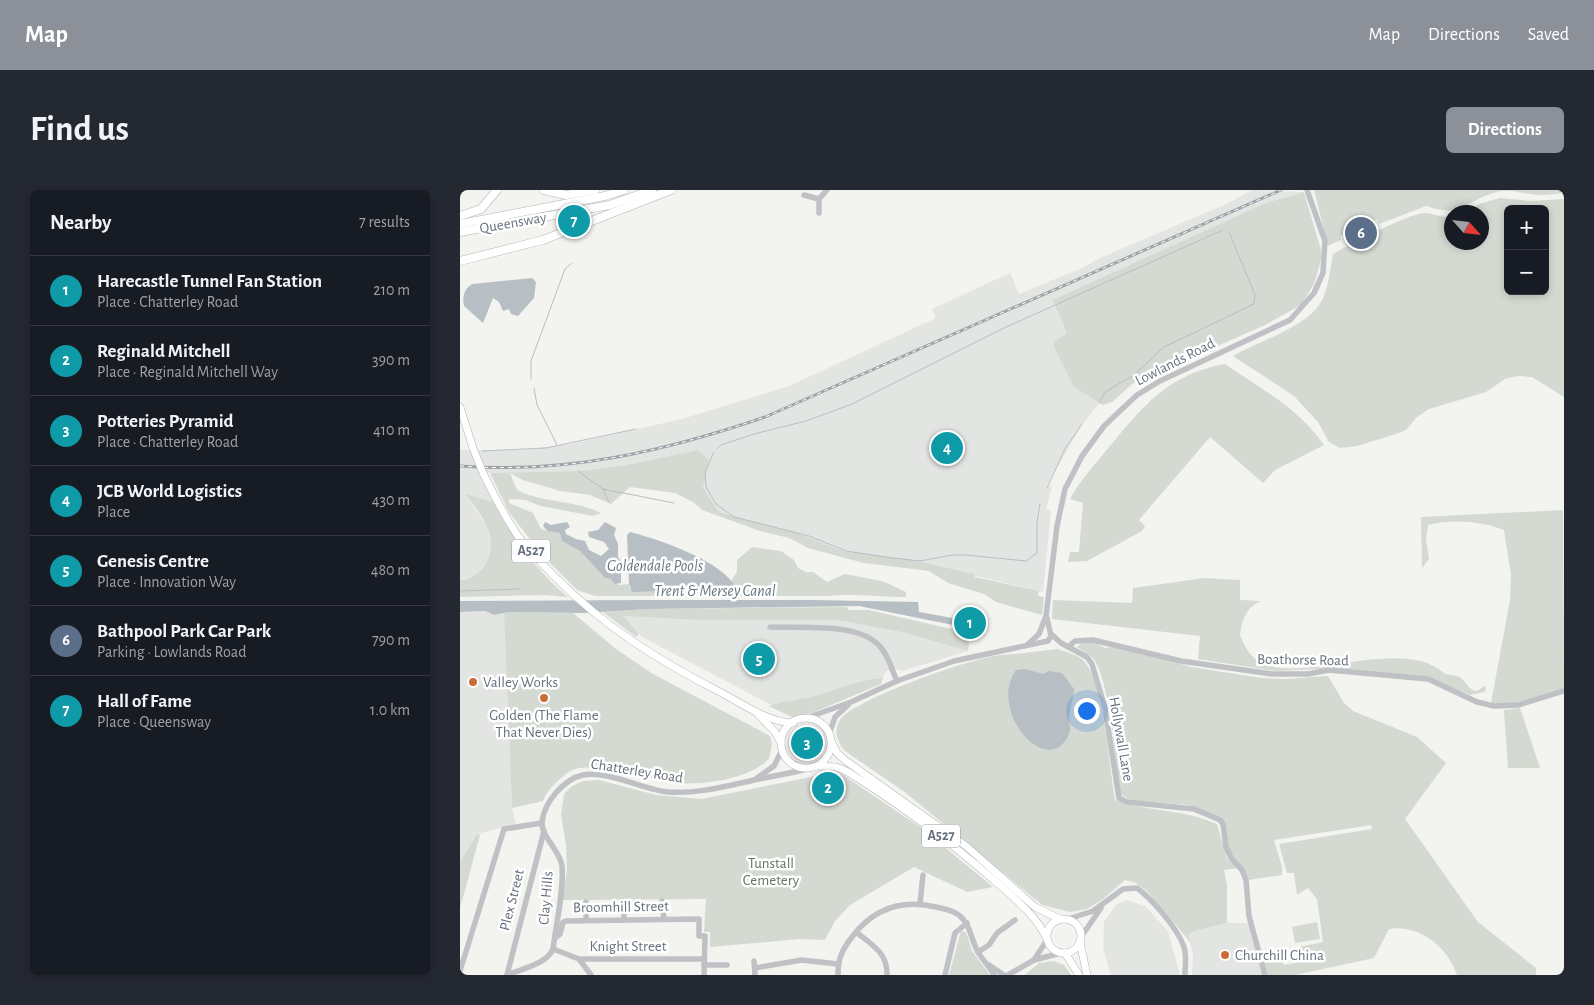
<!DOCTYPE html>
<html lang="en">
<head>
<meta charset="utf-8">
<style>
  :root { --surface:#171b24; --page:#242831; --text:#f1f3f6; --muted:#9ea1a6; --line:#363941; --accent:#8c9099 }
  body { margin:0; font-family:"Alegreya Sans",sans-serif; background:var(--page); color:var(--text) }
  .controls { position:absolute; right:15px; top:15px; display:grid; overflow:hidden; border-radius:8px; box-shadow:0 2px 8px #0003 }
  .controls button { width:45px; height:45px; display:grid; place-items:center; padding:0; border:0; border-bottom:1px solid var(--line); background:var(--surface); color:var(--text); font:25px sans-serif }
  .compass { position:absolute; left:984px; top:15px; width:45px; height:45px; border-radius:50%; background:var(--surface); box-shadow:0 2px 8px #0003; rotate:117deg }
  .you { position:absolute; left:626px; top:520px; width:18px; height:18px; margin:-12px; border:4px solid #fff; border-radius:50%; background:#1a73e8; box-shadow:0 0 0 8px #1a73e833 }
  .badge { display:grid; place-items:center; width:32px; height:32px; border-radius:50%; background:var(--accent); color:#fff; font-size:16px; font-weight:700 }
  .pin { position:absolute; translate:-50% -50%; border:2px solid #fff; box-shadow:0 1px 5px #0006 }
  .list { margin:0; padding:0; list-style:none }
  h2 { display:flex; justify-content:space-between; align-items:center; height:65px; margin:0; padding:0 20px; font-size:21px }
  h2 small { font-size:16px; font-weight:400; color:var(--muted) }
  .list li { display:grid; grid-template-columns:32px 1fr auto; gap:15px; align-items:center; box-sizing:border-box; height:70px; padding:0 20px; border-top:1px solid var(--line) }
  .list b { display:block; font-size:19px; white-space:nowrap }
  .list p { margin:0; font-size:16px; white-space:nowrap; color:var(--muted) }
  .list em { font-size:16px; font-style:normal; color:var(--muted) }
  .map { position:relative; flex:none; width:1104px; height:785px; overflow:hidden; border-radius:8px }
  header { display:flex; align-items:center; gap:30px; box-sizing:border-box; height:70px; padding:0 25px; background:var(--accent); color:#fff }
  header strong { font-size:24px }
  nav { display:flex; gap:28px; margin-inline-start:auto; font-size:18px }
  .intro { display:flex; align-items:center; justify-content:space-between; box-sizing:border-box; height:120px; padding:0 30px }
  h1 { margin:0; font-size:35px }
  .button { padding:12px 22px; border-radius:8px; background:var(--accent); color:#fff; font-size:18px; font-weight:700 }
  main { display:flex; gap:30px; padding:0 30px }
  aside { flex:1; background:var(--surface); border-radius:8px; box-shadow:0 2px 8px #0003 }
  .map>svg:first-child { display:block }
  .built { fill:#e3e5e3 }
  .green { fill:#d4d9d1; fill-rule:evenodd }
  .water { fill:#b8bfc4 }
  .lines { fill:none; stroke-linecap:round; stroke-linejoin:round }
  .stream { stroke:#b8bfc4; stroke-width:1 }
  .major-casing { stroke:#b0b3b7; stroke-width:8 }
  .highway-casing { stroke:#b2b4b7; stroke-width:9 }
  .minor { stroke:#bfc1c4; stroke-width:5.5 }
  .major { stroke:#fff; stroke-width:7 }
  .highway { stroke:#fff; stroke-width:8 }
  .rail-casing { stroke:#a0a4a9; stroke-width:3 }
  .rail { stroke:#fff; stroke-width:1; stroke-dasharray:4; stroke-linecap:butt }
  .major-bridge-casing { stroke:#b0b3b7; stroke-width:8; stroke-linecap:butt }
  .major-bridge { stroke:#fff; stroke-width:7 }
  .poi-dot { fill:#cb6c38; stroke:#fff; stroke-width:2 }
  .labels { text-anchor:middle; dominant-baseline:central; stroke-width:5; stroke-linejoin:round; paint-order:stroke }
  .shield { fill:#fff; stroke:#949ba4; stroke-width:1 }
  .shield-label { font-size:14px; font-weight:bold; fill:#66707d }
  .street-label { font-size:15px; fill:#66707d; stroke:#fff }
  .poi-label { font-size:15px; fill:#66707d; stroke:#fff; text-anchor:start }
  .park-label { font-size:15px; fill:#657564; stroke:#fff }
  .water-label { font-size:16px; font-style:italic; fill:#677781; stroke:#fff }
</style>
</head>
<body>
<header>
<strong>Map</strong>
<nav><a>Map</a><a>Directions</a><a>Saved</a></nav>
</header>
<div class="intro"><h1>Find us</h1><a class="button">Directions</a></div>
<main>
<aside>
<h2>Nearby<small>7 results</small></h2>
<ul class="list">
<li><span class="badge" style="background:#0f9aa8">1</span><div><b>Harecastle Tunnel Fan Station</b><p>Place · Chatterley Road</p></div><em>210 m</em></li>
<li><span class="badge" style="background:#0f9aa8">2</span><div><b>Reginald Mitchell</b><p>Place · Reginald Mitchell Way</p></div><em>390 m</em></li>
<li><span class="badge" style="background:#0f9aa8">3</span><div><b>Potteries Pyramid</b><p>Place · Chatterley Road</p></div><em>410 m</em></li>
<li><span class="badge" style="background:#0f9aa8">4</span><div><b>JCB World Logistics</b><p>Place</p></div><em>430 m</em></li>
<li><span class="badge" style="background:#0f9aa8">5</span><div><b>Genesis Centre</b><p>Place · Innovation Way</p></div><em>480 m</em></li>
<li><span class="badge" style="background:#5c6f8a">6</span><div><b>Bathpool Park Car Park</b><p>Parking · Lowlands Road</p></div><em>790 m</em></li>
<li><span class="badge" style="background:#0f9aa8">7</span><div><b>Hall of Fame</b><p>Place · Queensway</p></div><em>1.0 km</em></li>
</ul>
</aside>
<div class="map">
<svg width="1104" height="785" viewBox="0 0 1104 785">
  <rect width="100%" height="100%" fill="#f3f3f0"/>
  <!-- built -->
  <g class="built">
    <path d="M 792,0 L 844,2 L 806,13 L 668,190 L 637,216 L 621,236 L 587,295 L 592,297 L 586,319 L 591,321 L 583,402 L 447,369 L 382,361 L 332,341 L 259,322 L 243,298 L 248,270 L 238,260 L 166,275 L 122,281 L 19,283 L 33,312 L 6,305 L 27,336 L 31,352 L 30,367 L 25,378 L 17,385 L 0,390 L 0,260 L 61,260 L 111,254 L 222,229 L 329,196 L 476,128 L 472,119 L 550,83 L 559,104 L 622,78 L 640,68 L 764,15 Z"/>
    <path d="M 25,421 L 34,425 L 44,423 L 52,618 L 56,634 L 17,644 L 0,672 L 0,422 Z"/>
    <path d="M 162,426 L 237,430 L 378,430 L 446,443 L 508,461 L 442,481 L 436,479 L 426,481 L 423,488 L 366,512 L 325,522 L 182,447 Z"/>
    <path d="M 667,710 L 685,716 L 708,741 L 720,785 L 651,785 L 643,758 L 644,732 L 656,715 Z"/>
    <path d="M 767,733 L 788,733 L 794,748 L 802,785 L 732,785 L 733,765 L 728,745 L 734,741 Z"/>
  </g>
  <!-- green -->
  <g class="green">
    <path d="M 854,0 L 1104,0 L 1104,3 C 1096,4 1088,5 1081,5 C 1068,5 1054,0 1042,1 C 1009,6 1004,30 966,16 L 919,34 L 917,29 L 880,46 L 881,50 L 868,56 Z"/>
    <path d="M 844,2 L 861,60 L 861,70 L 854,94 L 841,115 L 805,135 L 672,194 L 652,212 L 643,215 L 614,197 L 595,159 L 594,152 L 607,143 L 593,110 L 806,13 Z"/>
    <path d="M 1040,8 L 1070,11 L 1104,9 L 1104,207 L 1072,187 L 1058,186 L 1045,189 L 1026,202 L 969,219 L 957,227 L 946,240 L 936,244 L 897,256 L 880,258 L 869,252 L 858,232 L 834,206 L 773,166 C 797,152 847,137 861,112 C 869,98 870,80 873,64 C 891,54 947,24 965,23 C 974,23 978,28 991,26 L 992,52 L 1022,52 L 1022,22 L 1007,22 L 1019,14 ZM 1048,19 L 1085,19 L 1085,101 L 1048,101 Z"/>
    <path d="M 765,174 C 801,199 838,218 864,255 L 815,280 L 803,293 L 750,247 L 679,330 L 685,336 L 682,341 L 627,371 L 608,372 L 610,362 L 619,362 L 623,313 L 610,309 C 621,289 636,273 650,256 C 684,215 709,184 765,174 Z"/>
    <path d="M 238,260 L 249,270 L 243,298 L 259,322 L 332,341 L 382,361 L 447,369 L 514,384 L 515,387 L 579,401 L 578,406 L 584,407 L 582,425 L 536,412 L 524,404 L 488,393 L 469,381 L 404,373 L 348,358 L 329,348 L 300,341 L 242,320 L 233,312 L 215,303 L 170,297 L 151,314 L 130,305 L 100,301 L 63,290 L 50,283 L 57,300 C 82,313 115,310 141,323 L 133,326 L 81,316 L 65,310 L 49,309 L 49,313 L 73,323 L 81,339 L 100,343 L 104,352 L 120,361 L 145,388 L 151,389 L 159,395 L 169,394 L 170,399 L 219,400 L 272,398 L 271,391 L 277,382 L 277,370 L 292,357 L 321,361 L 334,370 L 338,378 L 346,382 L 353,382 L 367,392 L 385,384 L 422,391 L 446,402 L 446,407 C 420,407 393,403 368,406 L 135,406 L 117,400 L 82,365 L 49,322 L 30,283 L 122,281 L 166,275 Z"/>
    <path d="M 5,304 L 33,312 C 53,346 77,382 108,407 L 85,405 L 0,407 L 0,390 C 27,387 37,360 27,337 C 22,325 13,314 5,304 Z"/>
    <path d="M 1103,320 L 1104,499 L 1051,514 L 1031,513 L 1050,410 L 1051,385 L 1044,340 C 1021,331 991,329 968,335 L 966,349 L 969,369 L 962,378 L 961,327 Z"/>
    <path d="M 745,388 L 780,390 L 780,410 L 801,411 C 786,417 782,430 780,445 C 783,452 786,459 791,465 C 827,504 939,441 985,484 C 1005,487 998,486 1012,500 L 1017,501 L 1024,496 L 1026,499 L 1025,502 L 1010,505 L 963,486 L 935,485 L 879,478 L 816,481 L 738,469 L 740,446 L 592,429 L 593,410 L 672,413 L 673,398 Z"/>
    <path d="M 387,417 L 389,420 L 409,420 L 500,441 L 509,453 L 508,461 L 446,443 L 378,430 L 237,430 L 163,426 L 179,444 L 176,447 L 143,422 L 190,419 Z"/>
    <path d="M 49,422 L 113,423 L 156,459 L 193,484 L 310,546 L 312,554 L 309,569 C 286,591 241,595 211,593 C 195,592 179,580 163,580 C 158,580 153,582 148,581 C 127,577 116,573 99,590 C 92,596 86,603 83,611 L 52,618 L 44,423 Z"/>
    <path d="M 623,452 L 636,453 L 645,458 L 652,457 L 683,463 L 731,477 L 802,488 L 826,489 L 868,486 L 884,513 L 893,521 L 957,547 L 986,573 L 945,629 L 1018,732 L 1076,778 L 1076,785 L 997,785 C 988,757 959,734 929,739 L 914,768 L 835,785 L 808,785 L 804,773 L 823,771 L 824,775 L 841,772 L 839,757 L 863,752 L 857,709 L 848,698 L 837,705 L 834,683 L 827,683 L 819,654 L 912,639 L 911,635 L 814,650 L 822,677 L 822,685 L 788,690 C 785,678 776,673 771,663 C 766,654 766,642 765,632 L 728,615 L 670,610 L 659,603 C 656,573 650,495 635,471 C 630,464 623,462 617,457 Z"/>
    <path d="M 598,459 C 606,462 617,465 623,470 C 645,492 649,578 655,610 C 688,622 724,619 757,634 L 767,669 L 779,678 L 764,680 L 767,696 L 767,733 L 734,741 L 728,745 L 731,753 L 687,701 L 674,692 L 665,690 L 643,709 L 627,719 L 610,722 L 582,715 L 446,603 L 385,561 C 377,552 373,541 380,530 C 392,510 516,466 542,465 C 560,464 579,461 598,459 Z"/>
    <path d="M 423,488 L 421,494 L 352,523 L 332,527 L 309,516 C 326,510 345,510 362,504 C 382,497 402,490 423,488 Z"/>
    <path d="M 1060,518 L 1080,578 L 1048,578 L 1044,520 Z"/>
    <circle cx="346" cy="554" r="17"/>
    <path d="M 371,583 L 383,585 L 460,637 L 533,697 L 507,702 L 454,677 L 390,715 L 375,731 L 365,750 L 340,749 L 250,757 L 250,742 L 244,742 L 246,709 L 102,710 L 107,680 L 106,655 L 101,624 L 104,604 L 112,596 L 123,591 L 139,590 L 196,605 L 241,609 Z"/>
    <path d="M 17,644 L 20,645 L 0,718 L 0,672 Z"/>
    <path d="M 857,732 L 860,749 L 835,753 L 832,737 Z"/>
    <path d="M 501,741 L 506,742 L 512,761 L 530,785 L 489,785 Z"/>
    <path d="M 594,771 L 604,775 L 611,785 L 565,785 L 579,773 Z"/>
  </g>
  <!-- water -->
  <g class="water">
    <path d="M 72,88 L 76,92 L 74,108 L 58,126 L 51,124 L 49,119 L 43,121 L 39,112 L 33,108 L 23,133 L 4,116 C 2,107 4,99 12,94 Z"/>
    <path d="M 85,332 L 91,335 L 107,332 L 110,337 L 105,340 L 106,344 L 116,349 L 125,351 L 129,360 L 141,366 L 149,359 L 144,352 L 129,347 L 128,342 L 138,340 L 145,332 L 156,338 L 154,345 L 158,354 L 158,367 L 161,371 L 161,393 L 155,394 L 151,389 L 145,388 L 120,361 L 102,351 L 100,343 L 88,341 L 83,336 Z"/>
    <path d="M 170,342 C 200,350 254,368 273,393 L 272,398 L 172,402 L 169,394 L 167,345 Z"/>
    <path d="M 188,410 L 353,410 L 458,412 L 459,422 L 498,429 L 508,434 L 493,435 L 399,416 L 190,419 L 123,423 L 49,422 L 34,425 L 25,421 L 0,422 L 0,411 Z"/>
    <path d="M 565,479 L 583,484 L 589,481 L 602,483 L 614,499 C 613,509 610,519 609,529 C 609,534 611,537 610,541 C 592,594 526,523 556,480 Z"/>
  </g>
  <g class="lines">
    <!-- stream -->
    <g class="stream">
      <path d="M 71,189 L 71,171 L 105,79 L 112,73"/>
      <path d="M 74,198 L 77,215 L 97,255"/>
      <path d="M 639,213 L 645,202 L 674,185 L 704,157 L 794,114 L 795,105 L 769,42"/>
      <path d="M 257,259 L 261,255 L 294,244 L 346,231 L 392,214 L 544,138 L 763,40"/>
      <path d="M 22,261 L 86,258 L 176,239"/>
      <path d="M 254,262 L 245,282 L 246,297 L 256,314 L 274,327 L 349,346 L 386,361 L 433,368 L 460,371 L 492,365 L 506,365 L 566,371 L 577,363 L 577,332 L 580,314"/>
      <path d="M 118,281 L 143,299 L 214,313"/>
      <path d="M 587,298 L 605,259 L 622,234"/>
      <path d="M 143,299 L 149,312"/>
      <path d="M 0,401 L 60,399"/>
    </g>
    <!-- major casing -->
    <g class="major-casing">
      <g id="major">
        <path d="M 0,217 L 13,258"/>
        <path d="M 23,283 C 34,305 44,326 58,346 C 69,361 83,375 96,388 C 145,437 199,471 260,502 C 282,514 308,532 333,533"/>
        <path d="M 297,523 L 315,542 L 321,553"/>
        <circle cx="346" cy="553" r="25"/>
        <path d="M 371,551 L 377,563 L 386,571 L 506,656 L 575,717 L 600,729"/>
        <path d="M 356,576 L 376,577 L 388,582 C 440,614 489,651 535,691 C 554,708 575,724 586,747"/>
        <circle cx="604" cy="746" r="17"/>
        <path d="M 620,752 L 627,785"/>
        <path d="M 605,763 L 619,785"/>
      </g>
    </g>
    <!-- highway casing -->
    <g class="highway-casing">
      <g id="highway">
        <path d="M 84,0 L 106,5 L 135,0"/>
        <path d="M 0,26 L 21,19 L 37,0"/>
        <path d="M 0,34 L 145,6 L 164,0"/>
        <path d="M 0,42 L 150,15 L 192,0"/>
        <path d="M 0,71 L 83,50 L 211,0"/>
      </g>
    </g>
    <!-- minor -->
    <g class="minor">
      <path d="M 344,5 L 359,9"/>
      <path d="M 359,23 L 359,9 L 367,0"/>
      <path d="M 310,437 C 341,439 402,431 422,459 C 429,468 432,480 437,491"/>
      <path d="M 591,444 L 601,453 L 627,467 L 632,474 L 645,518 L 659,608 L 667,612 L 734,619 L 760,630 L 763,634 L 766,657 L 771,668 L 782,680 L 786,690 L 789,726 L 805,785"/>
      <path d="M 567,455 L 579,444 L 586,426 L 597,336 L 605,299 L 622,266 L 644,236 L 677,205 L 700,191 L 830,130 L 854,103 L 863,83 L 865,51 L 847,0"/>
      <path d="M 608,457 L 615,451 L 633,450 L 721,471 L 812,484 L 848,484 L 869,480 L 968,489 L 1017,512 L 1034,516 L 1058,515 L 1104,501"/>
      <path d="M 344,529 L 391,512 L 437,491 L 494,471 L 588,451 L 591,446 L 587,428"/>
      <path d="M 369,544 L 375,527 L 388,515"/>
      <path d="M 297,588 L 314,576 L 322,560"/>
      <path d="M 164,711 L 164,730"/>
      <path d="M 202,711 L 204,729"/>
      <path d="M 126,712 L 126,730"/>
      <path d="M 460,713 L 463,685"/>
      <path d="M 608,729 L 633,721 L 663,699 L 677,698 C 692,709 718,739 724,757 C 727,766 725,776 725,785"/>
      <path d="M 396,742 C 411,754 428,763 427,785"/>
      <path d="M 621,747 L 641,718"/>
      <path d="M 95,748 L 100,744 L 103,732 L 106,731 L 239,729 L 239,746 L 245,746 L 244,785"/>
      <path d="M 93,759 L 119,769 L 244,769"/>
      <path d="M 518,762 L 529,755 L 537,743 L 555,730"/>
      <path d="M 119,769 L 131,785"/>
      <path d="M 574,770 L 601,763"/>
      <path d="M 294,771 L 295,785"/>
      <path d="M 244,775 L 267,775"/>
      <path d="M 529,775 L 544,785"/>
      <path d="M 295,778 L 342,770 L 378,774"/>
      <path d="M 0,781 L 44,639 L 82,633"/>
      <path d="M 47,785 C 61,779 87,774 93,759 C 96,734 104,701 102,676 C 100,660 81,647 82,632 C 84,612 104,589 123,585 C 147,580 182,599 208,602 C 236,604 263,597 290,591 C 310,586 330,584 350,578"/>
      <path d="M 47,785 L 84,641"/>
      <path d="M 378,785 C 378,768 382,760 392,747 C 413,719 441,709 476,717 C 484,719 493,720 500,726 C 510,734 511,749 517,760 C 521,769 529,775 534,785"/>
      <path d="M 485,785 L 495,743 L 507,733"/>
      <path d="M 548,785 L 574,770 L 587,750"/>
    </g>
    <!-- major -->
    <use href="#major" class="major"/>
    <!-- highway -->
    <use href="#highway" class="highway"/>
    <!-- rail casing -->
    <g class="rail-casing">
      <path id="rail" d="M 0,276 C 108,284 205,261 305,227 L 821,0"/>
    </g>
    <!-- rail -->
    <use href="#rail" class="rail"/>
    <!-- major-bridge casing -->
    <g class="major-bridge-casing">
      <path id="major-bridge" d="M 13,258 L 23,283"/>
    </g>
    <!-- major-bridge -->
    <use href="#major-bridge" class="major-bridge"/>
  </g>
  <!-- markers -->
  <g class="poi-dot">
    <circle cx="13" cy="492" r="5"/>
    <circle cx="84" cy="508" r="5"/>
    <circle cx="765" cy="765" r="5"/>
  </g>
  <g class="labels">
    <!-- shield labels -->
    <g class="shield">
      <rect x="52" y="349.5" width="38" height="23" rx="4"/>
      <rect x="462" y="634.5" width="38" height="23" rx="4"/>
    </g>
    <g class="shield-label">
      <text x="71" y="361">A527</text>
      <text x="481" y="646">A527</text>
    </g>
    <!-- street labels -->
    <g class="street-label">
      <text transform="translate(53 33) rotate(-10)">Queensway</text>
      <text transform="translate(715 172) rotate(-27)">Lowlands Road</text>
      <text transform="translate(843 470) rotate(1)">Boathorse Road</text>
      <text transform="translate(661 549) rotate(80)">Hollywall Lane</text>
      <text transform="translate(177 581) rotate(9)">Chatterley Road</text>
      <text transform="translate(86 708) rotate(-85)">Clay Hills</text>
      <text transform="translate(52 710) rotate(-76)">Plex Street</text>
      <text transform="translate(161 717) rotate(-1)">Broomhill Street</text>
      <text x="168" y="756">Knight Street</text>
    </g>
    <!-- poi labels -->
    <g class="poi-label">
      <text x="23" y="492">Valley Works</text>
      <text x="84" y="525" text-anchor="middle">Golden (The Flame<tspan x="84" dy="17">That Never Dies)</tspan></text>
      <text x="775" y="765">Churchill China</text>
    </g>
    <!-- park labels -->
    <g class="park-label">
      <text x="311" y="673">Tunstall<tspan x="311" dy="17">Cemetery</tspan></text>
    </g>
    <!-- water labels -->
    <g class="water-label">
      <text x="195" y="376">Goldendale Pools</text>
      <text x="255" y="401">Trent &amp; Mersey Canal</text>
    </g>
  </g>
</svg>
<div class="controls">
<button>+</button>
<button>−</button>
</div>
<svg class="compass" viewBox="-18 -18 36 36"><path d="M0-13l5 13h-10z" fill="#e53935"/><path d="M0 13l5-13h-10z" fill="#9ea1a6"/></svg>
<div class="you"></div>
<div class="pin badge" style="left:510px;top:433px;background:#0f9aa8">1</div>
<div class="pin badge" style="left:368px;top:598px;background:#0f9aa8">2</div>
<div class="pin badge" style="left:347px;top:553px;background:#0f9aa8">3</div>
<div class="pin badge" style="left:487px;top:258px;background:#0f9aa8">4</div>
<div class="pin badge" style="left:299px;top:469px;background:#0f9aa8">5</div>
<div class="pin badge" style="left:901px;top:43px;background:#5c6f8a">6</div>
<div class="pin badge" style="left:114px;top:31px;background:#0f9aa8">7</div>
</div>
</main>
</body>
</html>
